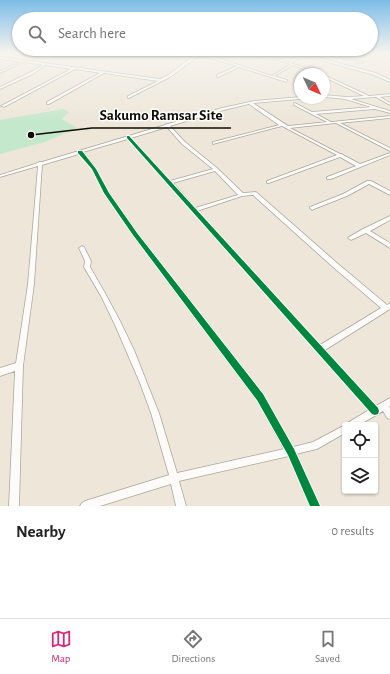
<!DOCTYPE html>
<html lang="en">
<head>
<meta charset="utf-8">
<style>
  :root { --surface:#fff; --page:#f2f2f2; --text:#222; --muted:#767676; --line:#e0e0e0; --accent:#db2777 }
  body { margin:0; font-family:"Alegreya Sans",sans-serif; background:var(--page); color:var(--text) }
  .controls { position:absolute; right:12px; bottom:12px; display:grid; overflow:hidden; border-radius:4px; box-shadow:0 1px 3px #0004 }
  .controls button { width:36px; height:36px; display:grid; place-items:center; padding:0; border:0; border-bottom:1px solid var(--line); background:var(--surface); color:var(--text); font:20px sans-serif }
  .compass { position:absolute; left:294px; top:68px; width:36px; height:36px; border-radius:50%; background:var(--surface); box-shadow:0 1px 3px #0004; rotate:134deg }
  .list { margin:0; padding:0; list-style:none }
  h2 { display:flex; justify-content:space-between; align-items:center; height:52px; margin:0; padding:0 16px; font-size:17px }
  h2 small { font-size:13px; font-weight:400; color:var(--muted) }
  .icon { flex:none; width:22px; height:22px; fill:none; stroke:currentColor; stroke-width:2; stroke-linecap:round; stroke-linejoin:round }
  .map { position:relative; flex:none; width:390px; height:506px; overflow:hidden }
  .search { position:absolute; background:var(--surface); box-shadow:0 1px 3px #0004; left:12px; right:12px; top:12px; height:44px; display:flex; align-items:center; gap:10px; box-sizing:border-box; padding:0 14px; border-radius:22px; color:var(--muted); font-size:15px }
  .sheet { height:112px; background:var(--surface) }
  nav { display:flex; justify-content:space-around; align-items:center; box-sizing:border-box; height:56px; border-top:1px solid var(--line); background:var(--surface); font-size:11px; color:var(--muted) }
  nav a { display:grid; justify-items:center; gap:2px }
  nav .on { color:var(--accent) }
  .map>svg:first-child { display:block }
  .green { fill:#c4e8cb }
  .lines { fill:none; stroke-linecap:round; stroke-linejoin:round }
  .minor-casing { stroke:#aba69c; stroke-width:1.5 }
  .minor { fill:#fcfbf9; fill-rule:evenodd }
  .cycleway-casing { stroke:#fff; stroke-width:2 }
  .cycleway { fill:#00873e; fill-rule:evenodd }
  .leader { fill:none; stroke:#0f0c04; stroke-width:1.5 }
  .callout-dot { fill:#0f0c04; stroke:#fff; stroke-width:1.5 }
  .callout-label { font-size:15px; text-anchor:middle; font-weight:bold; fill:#0f0c04; stroke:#fff; stroke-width:3; stroke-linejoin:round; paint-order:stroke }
</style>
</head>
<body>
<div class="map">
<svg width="390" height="506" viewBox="0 0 390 506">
  <rect width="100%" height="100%" fill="#ede6d9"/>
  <!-- green -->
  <path class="green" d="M 63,109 L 69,112 L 62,119 L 77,128 L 45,142 L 0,154 L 0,120 Z"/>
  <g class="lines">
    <!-- minor casing -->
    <g class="minor-casing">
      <g id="minor">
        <path d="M 251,53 L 254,53 L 289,62 L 301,53 L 305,53 L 304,54 L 376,73 L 390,80 L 390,82 L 374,75 L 303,55 L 291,63 L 320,74 L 316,74 L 293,65 L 274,76 L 287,80 L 287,81 L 286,82 L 239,67 L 218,77 L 217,77 L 217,75 L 237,66 L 205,56 L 197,57 L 170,77 L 129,98 L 128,98 L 128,96 L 158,81 L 104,73 L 49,104 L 47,104 L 47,102 L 100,73 L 75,69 L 4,107 L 1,106 L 71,69 L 45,65 L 33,74 L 0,89 L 0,87 L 31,72 L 43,65 L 23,62 L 0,73 L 0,71 L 21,62 L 0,59 L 0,57 L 160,79 L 168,75 L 195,55 L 206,54 L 272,76 L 291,64 Z"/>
        <path d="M 320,53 L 323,53 L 364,62 L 363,63 Z"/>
        <path d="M 389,53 L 390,53 L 390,54 L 388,55 L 390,57 L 390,59 L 385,55 Z"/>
        <path d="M 324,75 L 369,96 L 390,94 L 390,96 L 380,97 L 390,103 L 390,105 L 376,97 L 351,99 L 390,111 L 390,113 L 375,109 L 316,114 L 331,122 L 390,116 L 390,118 L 340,123 L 390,148 L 390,151 L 336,123 L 290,128 L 340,154 L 342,154 L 343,155 L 360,164 L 390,153 L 390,155 L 331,179 L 327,179 L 327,177 L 356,166 L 340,157 L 269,183 L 267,183 L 267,181 L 337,155 L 282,126 L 213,144 L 213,142 L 279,125 L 249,104 L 224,110 L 170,126 L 185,142 L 217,168 L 243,193 L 256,192 L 337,263 L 387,305 L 390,303 L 390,309 L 325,350 L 376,406 L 390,398 L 390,406 L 389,407 L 390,408 L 390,419 L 387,418 L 383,411 L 359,425 L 348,425 L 349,422 L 369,410 L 318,353 L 317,352 L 316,350 L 128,139 L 83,152 L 96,169 L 109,193 L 137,233 L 263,394 L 293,447 L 313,442 L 345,425 L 345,433 L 317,449 L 296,454 L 320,506 L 310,506 L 289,456 L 179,481 L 186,506 L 176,506 L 171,484 L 100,506 L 80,506 L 82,503 L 85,501 L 169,475 L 151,413 L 140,383 L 115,325 L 101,296 L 84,267 L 85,261 L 79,248 L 82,246 L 84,247 L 91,261 L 90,267 L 105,293 L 120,321 L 134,350 L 147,383 L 159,413 L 177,473 L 284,449 L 257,400 L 133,235 L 105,193 L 92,169 L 79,154 L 42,165 L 34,284 L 23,366 L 19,506 L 9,506 L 15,371 L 0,376 L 0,368 L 16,363 L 28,284 L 38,166 L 0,177 L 0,175 L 38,163 L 39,162 L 42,162 L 165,125 L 166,124 L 168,124 L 222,108 L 254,101 L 300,97 L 300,98 L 302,98 L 300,99 L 253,103 L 288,126 L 327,122 L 294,105 L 294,103 L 295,103 L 312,112 L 371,107 L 345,99 L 324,97 L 324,95 L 347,97 L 364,96 L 324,77 ZM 167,127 L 182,144 L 213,169 L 170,181 L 131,138 ZM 215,171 L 238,195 L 195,208 L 173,183 ZM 253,195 L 333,267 L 381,308 L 320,345 L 197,211 L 242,196 Z"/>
        <path d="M 367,181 L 371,181 L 390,191 L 390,195 L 369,184 L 347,196 L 314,209 L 312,210 L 310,208 L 310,207 L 343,194 Z"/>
        <path d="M 390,216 L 390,220 L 370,231 L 390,243 L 390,248 L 366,233 L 351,240 L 348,238 L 349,237 L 363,229 Z"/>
      </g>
    </g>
    <!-- minor -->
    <use href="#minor" class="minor"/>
    <!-- cycleway casing -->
    <g class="cycleway-casing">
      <g id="cycleway">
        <path d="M 127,136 L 129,136 L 378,408 L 379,411 L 378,414 L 375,415 L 372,414 L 127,138 Z"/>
        <path d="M 78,151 L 82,151 L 96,169 L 109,193 L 137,233 L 263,394 L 294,449 L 320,506 L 310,506 L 288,455 L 257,400 L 133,235 L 104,193 L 92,169 L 78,153 Z"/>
      </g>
    </g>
    <!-- cycleway -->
    <use href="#cycleway" class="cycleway"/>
  </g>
  <!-- sky -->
  <linearGradient id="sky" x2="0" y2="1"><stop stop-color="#7dbde8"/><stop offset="0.43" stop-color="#f7f4ee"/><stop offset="1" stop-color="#f7f4ee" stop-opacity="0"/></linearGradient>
  <rect width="390" height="123" fill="url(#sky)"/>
  <!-- callouts -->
  <path class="leader" d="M31 135L92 128H231"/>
  <circle class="callout-dot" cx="31" cy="135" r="4"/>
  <g class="callout-label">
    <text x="161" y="120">Sakumo Ramsar Site</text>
  </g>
</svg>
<div class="controls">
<button><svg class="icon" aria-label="locate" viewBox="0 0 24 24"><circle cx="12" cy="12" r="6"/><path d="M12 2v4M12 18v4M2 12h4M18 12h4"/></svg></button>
<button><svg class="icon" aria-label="layers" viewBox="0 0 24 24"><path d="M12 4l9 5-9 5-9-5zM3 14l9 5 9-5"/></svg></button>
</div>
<svg class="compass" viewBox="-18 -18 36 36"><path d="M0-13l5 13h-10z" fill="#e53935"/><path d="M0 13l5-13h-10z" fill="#767676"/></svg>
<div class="search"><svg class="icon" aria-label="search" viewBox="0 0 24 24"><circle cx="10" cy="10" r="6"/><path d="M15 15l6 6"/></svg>Search here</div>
</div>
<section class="sheet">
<h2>Nearby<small>0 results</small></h2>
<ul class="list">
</ul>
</section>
<nav>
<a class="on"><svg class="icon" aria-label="map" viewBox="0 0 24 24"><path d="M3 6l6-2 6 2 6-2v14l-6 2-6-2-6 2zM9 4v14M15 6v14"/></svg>Map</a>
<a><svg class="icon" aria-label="directions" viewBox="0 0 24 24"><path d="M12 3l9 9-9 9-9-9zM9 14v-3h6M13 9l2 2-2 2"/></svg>Directions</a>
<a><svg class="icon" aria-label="saved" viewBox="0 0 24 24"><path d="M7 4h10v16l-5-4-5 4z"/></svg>Saved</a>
</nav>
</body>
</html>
